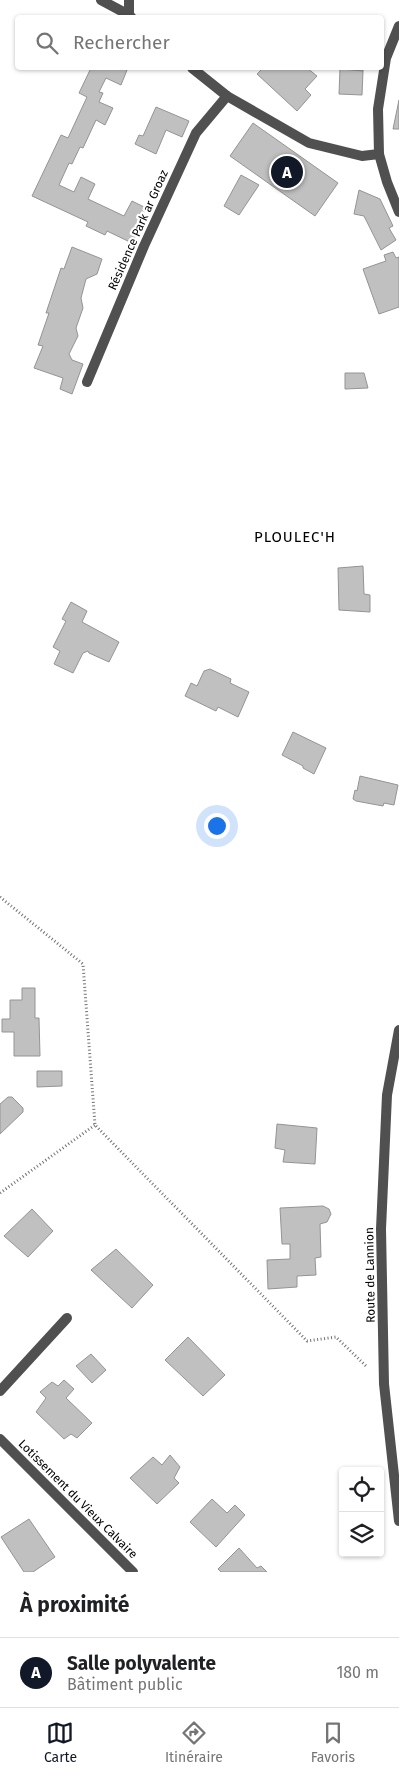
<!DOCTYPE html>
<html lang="fr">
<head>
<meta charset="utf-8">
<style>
  :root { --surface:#fff; --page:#f2f2f2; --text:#202124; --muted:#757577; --line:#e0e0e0; --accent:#111827 }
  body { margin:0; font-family:"Fira Sans",sans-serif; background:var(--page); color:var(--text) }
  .controls { position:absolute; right:15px; bottom:15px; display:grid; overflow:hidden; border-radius:5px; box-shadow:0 1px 4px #0004 }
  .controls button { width:45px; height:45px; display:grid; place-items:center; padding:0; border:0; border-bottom:1px solid var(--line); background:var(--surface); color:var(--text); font:25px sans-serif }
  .you { position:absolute; left:216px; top:825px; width:18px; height:18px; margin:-12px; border:4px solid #fff; border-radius:50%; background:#1a73e8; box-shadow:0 0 0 8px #1a73e833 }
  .badge { display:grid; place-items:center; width:32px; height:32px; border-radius:50%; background:var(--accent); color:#fff; font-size:16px; font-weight:700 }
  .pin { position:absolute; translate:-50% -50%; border:2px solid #fff; box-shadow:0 1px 5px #0006 }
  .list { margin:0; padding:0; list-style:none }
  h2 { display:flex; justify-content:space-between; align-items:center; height:65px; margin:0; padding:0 20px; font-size:21px }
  h2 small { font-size:16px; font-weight:400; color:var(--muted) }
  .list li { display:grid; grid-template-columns:32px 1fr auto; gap:15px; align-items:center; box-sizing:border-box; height:70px; padding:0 20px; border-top:1px solid var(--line) }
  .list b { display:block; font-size:19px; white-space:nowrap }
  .list p { margin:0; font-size:16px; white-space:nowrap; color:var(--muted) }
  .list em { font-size:16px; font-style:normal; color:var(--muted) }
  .icon { flex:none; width:28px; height:28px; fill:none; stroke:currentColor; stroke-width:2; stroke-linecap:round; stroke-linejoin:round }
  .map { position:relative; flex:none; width:399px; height:1572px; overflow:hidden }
  .search { position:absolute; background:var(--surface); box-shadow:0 1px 4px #0004; left:15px; right:15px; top:15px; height:55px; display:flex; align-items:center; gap:12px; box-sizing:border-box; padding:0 18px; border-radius:5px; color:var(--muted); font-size:19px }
  .sheet { height:135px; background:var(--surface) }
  nav { display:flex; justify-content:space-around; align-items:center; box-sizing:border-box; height:70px; border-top:1px solid var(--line); background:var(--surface); font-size:14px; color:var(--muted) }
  nav a { display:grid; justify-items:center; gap:2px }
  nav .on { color:var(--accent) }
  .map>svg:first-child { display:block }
  .building { fill:#c0c0c0; stroke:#949494 }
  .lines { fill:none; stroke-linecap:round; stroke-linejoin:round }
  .path { stroke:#727272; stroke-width:3; stroke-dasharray:1 2.5; stroke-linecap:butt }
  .minor { stroke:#505050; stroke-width:10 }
  .tertiary { stroke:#505050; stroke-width:10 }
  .labels { text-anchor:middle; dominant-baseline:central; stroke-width:4.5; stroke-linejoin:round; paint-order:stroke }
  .street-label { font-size:12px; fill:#000; stroke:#fff }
  .quarter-label { font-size:15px; letter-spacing:1px; fill:#000; stroke:#fff }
</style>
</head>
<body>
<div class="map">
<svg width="399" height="1572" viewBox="0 0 399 1572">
  <rect width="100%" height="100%" fill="#fff"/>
  <!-- building -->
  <g class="building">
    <path d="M 91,68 L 121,68 L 127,70 L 121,85 L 106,78 L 99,92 L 103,93 L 99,102 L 113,108 L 105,125 L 96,120 L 83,148 L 80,147 L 72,164 L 69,163 L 59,185 L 74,192 L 81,177 L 95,184 L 88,199 L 124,216 L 132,201 L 146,208 L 138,223 L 141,225 L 132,243 L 107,231 L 105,235 L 86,226 L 88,222 L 32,196 L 61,135 L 68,138 L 87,97 L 79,93 Z"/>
    <path d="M 263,68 L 307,68 L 317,76 L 305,89 L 311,95 L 297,111 L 257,74 Z"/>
    <path d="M 322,68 L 363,68 L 363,71 Z"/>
    <path d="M 340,69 L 363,71 L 362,95 L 339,94 Z"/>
    <path d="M 399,100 L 399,129 L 393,129 Z"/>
    <path d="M 156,107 L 189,121 L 182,137 L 166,130 L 156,154 L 135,144 L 139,135 L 143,136 Z"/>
    <path d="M 253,123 L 338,183 L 315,216 L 230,156 Z"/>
    <path d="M 241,175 L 259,185 L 239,215 L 224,206 Z"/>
    <path d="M 359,190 L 380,199 L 393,226 L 389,228 L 396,240 L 381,250 L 364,216 L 354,214 Z"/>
    <path d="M 72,247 L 102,259 L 97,274 L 86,279 L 81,298 L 83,308 L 76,328 L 78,336 L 69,354 L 72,360 L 83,364 L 72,394 L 60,389 L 63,378 L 34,368 L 43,346 L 38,345 L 49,313 L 46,313 L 61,268 L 64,269 Z"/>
    <path d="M 393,252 L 396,258 L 399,257 L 399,307 L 379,314 L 363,269 L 386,261 L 384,255 Z"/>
    <path d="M 345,373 L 364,373 L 368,388 L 345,389 Z"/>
    <path d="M 363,566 L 364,594 L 370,595 L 370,612 L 339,610 L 338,568 Z"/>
    <path d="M 71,602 L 87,611 L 82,622 L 119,642 L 109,662 L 89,653 L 88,651 L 83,653 L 73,673 L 54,664 L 60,651 L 53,647 L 66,621 L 62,619 Z"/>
    <path d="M 210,669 L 231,679 L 230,683 L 249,692 L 238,717 L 218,707 L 216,711 L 185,696 L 191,683 L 197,686 L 204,671 Z"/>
    <path d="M 293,732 L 326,748 L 314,774 L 303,768 L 303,766 L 282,755 Z"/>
    <path d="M 360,776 L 398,785 L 394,805 L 384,803 L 383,806 L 356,801 L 353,799 L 355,790 L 357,791 Z"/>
    <path d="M 22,988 L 35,988 L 35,1018 L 39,1018 L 40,1056 L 14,1056 L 14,1032 L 2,1032 L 2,1019 L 10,1019 L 10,1000 L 22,1000 Z"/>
    <path d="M 37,1071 L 62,1071 L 62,1086 L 37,1087 Z"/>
    <path d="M 8,1097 L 12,1097 L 23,1108 L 23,1112 L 0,1134 L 0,1104 Z"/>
    <path d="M 277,1124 L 317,1128 L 315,1164 L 283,1162 L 285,1150 L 275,1148 Z"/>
    <path d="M 323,1206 L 329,1209 L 331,1214 L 327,1222 L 320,1224 L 321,1257 L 315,1258 L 316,1275 L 297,1276 L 297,1287 L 268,1289 L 267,1260 L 290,1259 L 290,1244 L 282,1244 L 280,1208 Z"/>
    <path d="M 32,1209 L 53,1231 L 28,1257 L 4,1236 Z"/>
    <path d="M 116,1249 L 153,1285 L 132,1308 L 91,1270 Z"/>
    <path d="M 188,1337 L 225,1375 L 203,1396 L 165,1360 Z"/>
    <path d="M 91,1354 L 106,1370 L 92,1383 L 76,1366 Z"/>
    <path d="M 64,1380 L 74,1389 L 66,1398 L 92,1423 L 77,1438 L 71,1434 L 64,1439 L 36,1412 L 46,1398 L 40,1392 L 52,1382 L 58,1386 Z"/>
    <path d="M 170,1455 L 180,1467 L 174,1478 L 179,1483 L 157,1504 L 130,1478 L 153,1457 L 162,1465 Z"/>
    <path d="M 212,1499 L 227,1513 L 235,1505 L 245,1515 L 216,1547 L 190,1522 Z"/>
    <path d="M 29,1519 L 55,1557 L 33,1572 L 24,1572 L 1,1537 Z"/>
    <path d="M 239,1548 L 257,1568 L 261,1566 L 267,1572 L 221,1572 L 218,1569 Z"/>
  </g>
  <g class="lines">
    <!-- path -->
    <g class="path">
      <path d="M 0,897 L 83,964 L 95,1125 L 307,1341 L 336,1337 L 366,1366"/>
      <path d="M 0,1193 L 95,1125"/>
    </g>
    <!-- minor -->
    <g class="minor">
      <path d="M 101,0 L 129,15"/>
      <path d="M 129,0 L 129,15 L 132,18"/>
      <path d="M 192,68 L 227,96 L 309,143 L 362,156 L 379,154"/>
      <path d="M 87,382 L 144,246 L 196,133 L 227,96"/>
      <path d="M 0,1391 L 67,1318"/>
      <path d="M 0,1439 L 133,1572"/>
    </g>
    <!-- tertiary -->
    <g class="tertiary">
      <path d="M 399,26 L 386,58 L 378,109 L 379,154 L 387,182 L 399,212"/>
      <path d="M 399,1030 L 387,1095 L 381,1229 L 384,1384 L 399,1521"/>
    </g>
  </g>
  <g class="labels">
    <!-- street labels -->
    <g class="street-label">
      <text transform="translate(138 230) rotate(-66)">Résidence Park ar Groaz</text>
      <text transform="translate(370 1275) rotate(-91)">Route de Lannion</text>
      <text transform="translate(78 1499) rotate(45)">Lotissement du Vieux Calvaire</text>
    </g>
    <!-- quarter labels -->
    <g class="quarter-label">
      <text x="295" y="537">PLOULEC'H</text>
    </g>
  </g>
</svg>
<div class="controls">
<button><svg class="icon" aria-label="locate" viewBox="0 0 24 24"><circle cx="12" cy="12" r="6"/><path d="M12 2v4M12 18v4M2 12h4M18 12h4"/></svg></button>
<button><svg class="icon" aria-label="layers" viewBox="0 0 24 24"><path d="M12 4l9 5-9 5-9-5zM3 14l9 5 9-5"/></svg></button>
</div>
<div class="you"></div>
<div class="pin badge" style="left:287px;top:172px">A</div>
<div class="search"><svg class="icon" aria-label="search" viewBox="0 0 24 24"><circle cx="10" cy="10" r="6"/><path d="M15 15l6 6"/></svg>Rechercher</div>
</div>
<section class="sheet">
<h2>À proximité<small></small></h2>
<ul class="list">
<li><span class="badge">A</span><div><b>Salle polyvalente</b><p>Bâtiment public</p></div><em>180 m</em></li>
</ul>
</section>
<nav>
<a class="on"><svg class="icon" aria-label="map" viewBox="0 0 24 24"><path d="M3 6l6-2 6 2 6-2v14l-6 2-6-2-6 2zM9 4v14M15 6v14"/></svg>Carte</a>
<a><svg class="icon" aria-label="directions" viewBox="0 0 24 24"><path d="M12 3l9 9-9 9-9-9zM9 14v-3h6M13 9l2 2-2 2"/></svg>Itinéraire</a>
<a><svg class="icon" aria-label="saved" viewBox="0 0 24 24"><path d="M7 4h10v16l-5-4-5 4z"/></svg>Favoris</a>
</nav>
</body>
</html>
